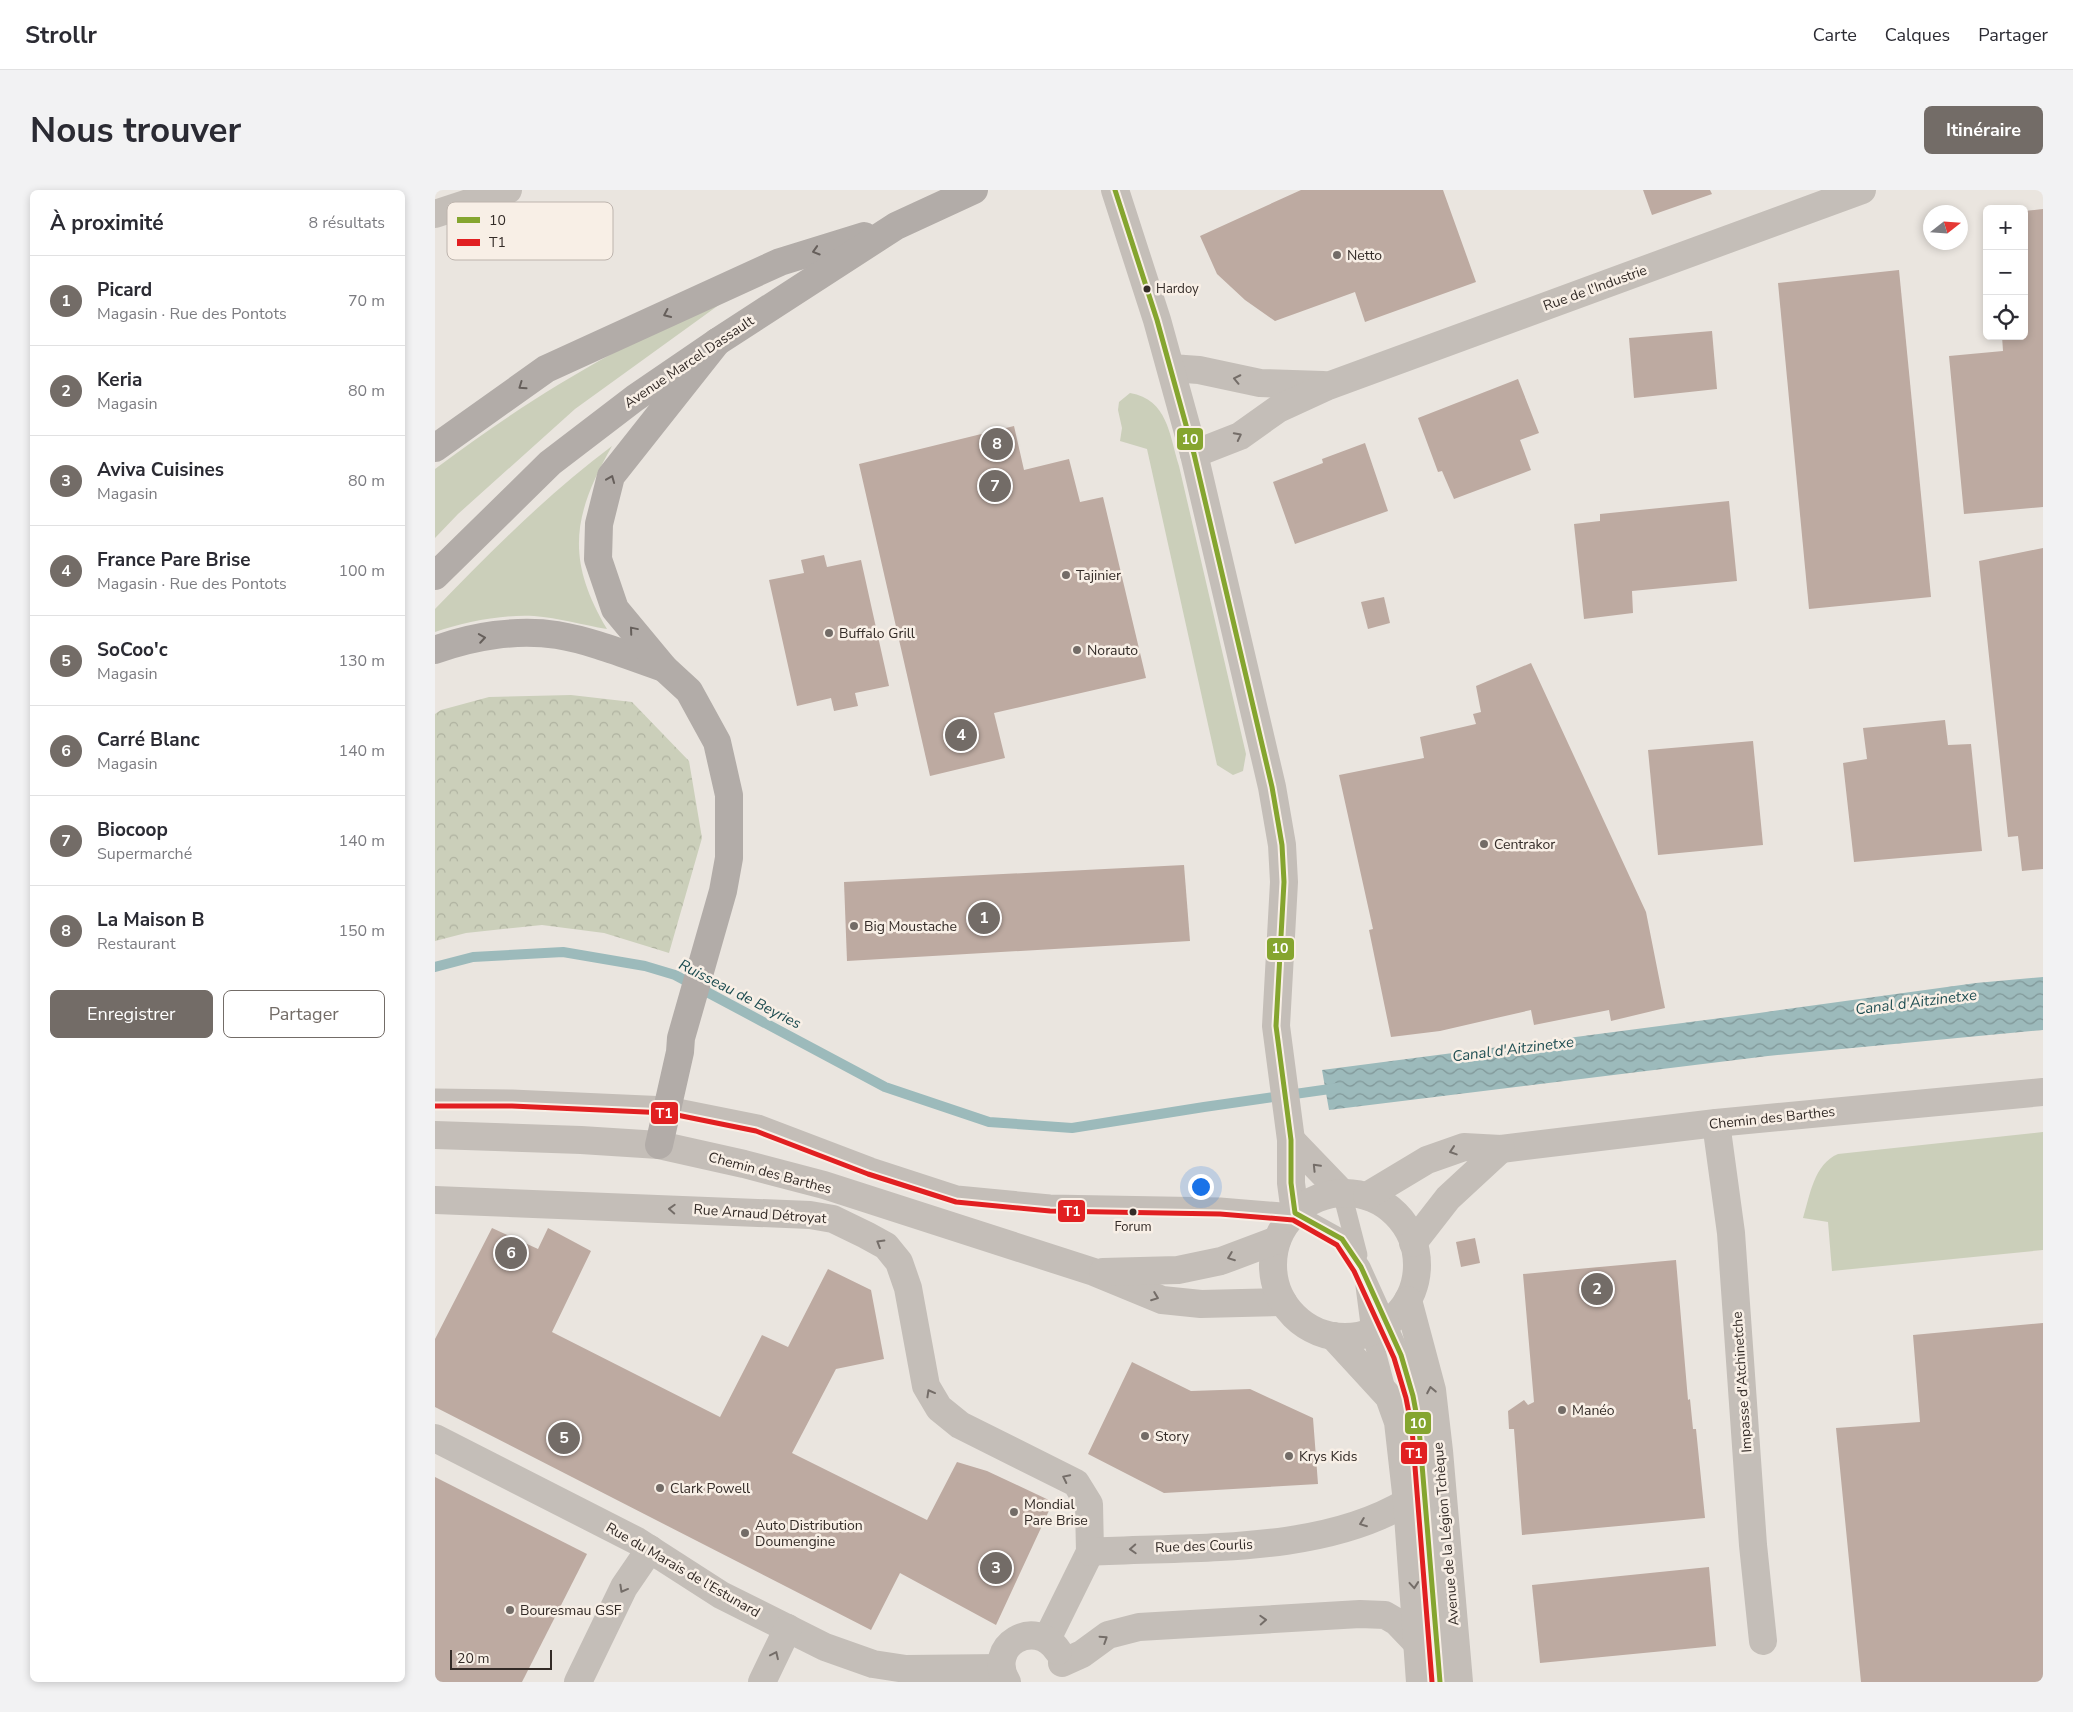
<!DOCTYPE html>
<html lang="fr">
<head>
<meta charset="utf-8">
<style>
  :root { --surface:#fff; --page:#f2f2f3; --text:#2b2b33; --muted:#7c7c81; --line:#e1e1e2; --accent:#736c67 }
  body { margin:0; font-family:"Nunito Sans",sans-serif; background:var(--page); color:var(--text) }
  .controls { position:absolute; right:15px; top:15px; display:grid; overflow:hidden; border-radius:8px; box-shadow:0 2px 8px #0003 }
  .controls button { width:45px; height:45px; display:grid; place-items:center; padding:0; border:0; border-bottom:1px solid var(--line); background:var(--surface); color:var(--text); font:25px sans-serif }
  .compass { position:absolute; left:1488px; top:15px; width:45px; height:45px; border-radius:50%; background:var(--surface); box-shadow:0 2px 8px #0003; rotate:73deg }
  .scale { position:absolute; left:15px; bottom:12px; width:102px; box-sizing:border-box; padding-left:5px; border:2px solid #332b27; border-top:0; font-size:14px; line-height:18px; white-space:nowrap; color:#332b27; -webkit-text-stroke:4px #f8efe6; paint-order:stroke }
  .you { position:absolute; left:765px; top:996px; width:18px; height:18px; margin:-12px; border:4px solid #fff; border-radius:50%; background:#1a73e8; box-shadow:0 0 0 8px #1a73e833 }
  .badge { display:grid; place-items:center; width:32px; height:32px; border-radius:50%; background:var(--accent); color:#fff; font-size:16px; font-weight:700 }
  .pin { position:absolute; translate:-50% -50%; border:2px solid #fff; box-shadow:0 1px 5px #0006 }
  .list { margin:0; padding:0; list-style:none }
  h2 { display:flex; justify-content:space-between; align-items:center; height:65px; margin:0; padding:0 20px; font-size:21px }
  h2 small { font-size:16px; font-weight:400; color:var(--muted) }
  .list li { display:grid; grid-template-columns:32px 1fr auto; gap:15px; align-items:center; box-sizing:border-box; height:90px; padding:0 20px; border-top:1px solid var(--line) }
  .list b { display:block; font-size:19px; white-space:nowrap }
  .list p { margin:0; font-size:16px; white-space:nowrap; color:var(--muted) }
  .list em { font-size:16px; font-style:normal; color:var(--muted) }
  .actions { display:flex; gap:10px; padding:15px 20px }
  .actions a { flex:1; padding:11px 0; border:1px solid var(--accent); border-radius:8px; text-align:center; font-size:18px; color:var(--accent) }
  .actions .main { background:var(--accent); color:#fff }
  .icon { flex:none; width:28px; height:28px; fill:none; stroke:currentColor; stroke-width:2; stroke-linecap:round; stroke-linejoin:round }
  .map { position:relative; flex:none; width:1608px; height:1492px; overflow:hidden; border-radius:8px }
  header { display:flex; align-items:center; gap:30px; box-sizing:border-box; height:70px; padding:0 25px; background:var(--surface); border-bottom:1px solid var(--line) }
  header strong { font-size:24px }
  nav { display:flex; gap:28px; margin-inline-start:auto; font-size:18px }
  .intro { display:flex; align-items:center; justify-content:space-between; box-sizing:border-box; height:120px; padding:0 30px }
  h1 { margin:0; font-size:35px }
  .button { padding:12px 22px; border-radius:8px; background:var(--accent); color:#fff; font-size:18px; font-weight:700 }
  main { display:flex; gap:30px; padding:0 30px }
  aside { flex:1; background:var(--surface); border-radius:8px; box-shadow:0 2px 8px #0003 }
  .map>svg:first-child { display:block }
  .green { fill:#cbcfba }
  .forest { fill:url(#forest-crowns) }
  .water { fill:url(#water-waves) }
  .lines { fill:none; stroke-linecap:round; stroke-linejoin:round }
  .stream { stroke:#9cbabb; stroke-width:10 }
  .building { fill:#bdaaa1 }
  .service { stroke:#c4beb8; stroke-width:19 }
  .minor { stroke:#c4beb8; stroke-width:28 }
  .tertiary { stroke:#c4beb8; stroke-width:28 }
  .primary { stroke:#b2aca8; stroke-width:28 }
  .bus-1-casing { stroke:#f8efe6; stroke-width:9 }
  .bus-2-casing { stroke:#f8efe6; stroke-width:9 }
  .bus-1 { stroke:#85a52f; stroke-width:5 }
  .bus-2 { stroke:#e11f21; stroke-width:5 }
  .oneway { stroke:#665f5b }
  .oneway2 { stroke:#746d68 }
  .poi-dot { fill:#736c67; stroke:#f8efe6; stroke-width:2 }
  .bus-dot { fill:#332b27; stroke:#f8efe6; stroke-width:2 }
  .labels { text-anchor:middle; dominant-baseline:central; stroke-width:5; stroke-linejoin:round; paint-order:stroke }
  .bus-label { font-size:13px; fill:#332b27; stroke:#f8efe6; text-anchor:start }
  .poi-label { font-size:14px; fill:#332b27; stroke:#f8efe6; text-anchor:start }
  .street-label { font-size:14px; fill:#332b27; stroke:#f8efe6 }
  .water-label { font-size:15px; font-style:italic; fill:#1f4e52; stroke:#f8efe6 }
  .key { fill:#f8efe6; stroke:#bdb4ad; stroke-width:1 }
  .key-label { font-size:14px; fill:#332b27 }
  .line-badge { stroke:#f8efe6; stroke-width:2 }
  .badge-label { font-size:14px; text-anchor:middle; font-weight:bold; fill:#fff }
</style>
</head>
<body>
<header>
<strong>Strollr</strong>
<nav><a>Carte</a><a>Calques</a><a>Partager</a></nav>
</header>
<div class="intro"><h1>Nous trouver</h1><a class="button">Itinéraire</a></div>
<main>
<aside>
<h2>À proximité<small>8 résultats</small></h2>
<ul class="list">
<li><span class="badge">1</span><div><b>Picard</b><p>Magasin · Rue des Pontots</p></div><em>70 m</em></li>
<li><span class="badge">2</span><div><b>Keria</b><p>Magasin</p></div><em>80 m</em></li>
<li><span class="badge">3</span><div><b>Aviva Cuisines</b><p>Magasin</p></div><em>80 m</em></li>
<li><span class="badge">4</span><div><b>France Pare Brise</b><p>Magasin · Rue des Pontots</p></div><em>100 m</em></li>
<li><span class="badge">5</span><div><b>SoCoo'c</b><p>Magasin</p></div><em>130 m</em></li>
<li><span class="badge">6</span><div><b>Carré Blanc</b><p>Magasin</p></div><em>140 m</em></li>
<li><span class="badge">7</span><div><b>Biocoop</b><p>Supermarché</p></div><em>140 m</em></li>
<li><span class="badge">8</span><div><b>La Maison B</b><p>Restaurant</p></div><em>150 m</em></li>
</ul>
<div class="actions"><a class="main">Enregistrer</a><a>Partager</a></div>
</aside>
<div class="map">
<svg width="1608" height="1492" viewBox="0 0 1608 1492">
  <defs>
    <pattern id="forest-crowns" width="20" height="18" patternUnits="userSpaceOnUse" patternTransform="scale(1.25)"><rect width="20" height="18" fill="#cbcfba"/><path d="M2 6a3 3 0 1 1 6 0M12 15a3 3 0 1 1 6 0" fill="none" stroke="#afb2a0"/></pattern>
    <pattern id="water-waves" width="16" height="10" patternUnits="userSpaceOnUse" patternTransform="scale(1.25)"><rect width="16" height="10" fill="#9cbabb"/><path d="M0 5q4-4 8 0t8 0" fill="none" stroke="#809798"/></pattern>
  </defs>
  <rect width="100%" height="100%" fill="#eae5df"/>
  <!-- green -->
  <g class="green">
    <path d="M 288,112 L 140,219 L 23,324 L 0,348 L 0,279 C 88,213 185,152 288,112 Z"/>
    <path d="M 695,203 C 733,210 734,244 744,276 L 811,564 L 808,581 L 798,585 L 782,575 L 712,259 L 685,251 L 687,238 L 683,220 L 684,212 Z"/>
    <path d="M 177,256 C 138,325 130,368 172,439 C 148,435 124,428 99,426 C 69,424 28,432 0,442 L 0,419 C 56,361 113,304 177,256 Z"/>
    <path d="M 1608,942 L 1608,1060 L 1397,1081 L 1393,1032 L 1368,1028 C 1375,1005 1379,974 1403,964 Z"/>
  </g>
  <!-- forest -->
  <path class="forest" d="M 136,505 L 197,512 L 254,571 L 267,648 L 234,763 L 169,743 L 107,735 L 31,743 L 0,751 L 0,524 L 6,520 L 54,507 Z"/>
  <!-- water -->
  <path class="water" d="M 1608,787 L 1608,840 L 1333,866 L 894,920 L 887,880 L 1324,823 L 1541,793 Z"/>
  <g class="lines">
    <!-- stream -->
    <path class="stream" d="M 0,777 L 38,767 L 128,762 L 210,776 L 240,785 L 450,897 L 554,932 L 637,938 L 769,917 L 902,898"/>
  </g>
  <!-- building -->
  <g class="building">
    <path d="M 866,0 L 1008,0 L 1041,92 L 930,132 L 920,102 L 840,131 L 810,110 L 782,84 L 765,46 Z"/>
    <path d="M 1208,0 L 1275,0 L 1277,4 L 1217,25 Z"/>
    <path d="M 1608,19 L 1608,317 L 1529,324 L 1514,166 L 1568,161 L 1567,146 L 1589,146 L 1589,21 Z"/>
    <path d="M 1464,80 L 1496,407 L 1374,419 L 1343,93 Z"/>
    <path d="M 1277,141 L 1282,199 L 1199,208 L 1194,148 Z"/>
    <path d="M 1083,189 L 1104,243 L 1085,250 L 1096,280 L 1019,309 L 1007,281 L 1003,282 L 983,228 Z"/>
    <path d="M 579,236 L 589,280 L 634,269 L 645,312 L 668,307 L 711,488 L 559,523 L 570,568 L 495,586 L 424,274 Z"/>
    <path d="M 930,253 L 953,321 L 860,354 L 838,292 L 888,273 L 887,269 Z"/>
    <path d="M 1294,311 L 1302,391 L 1197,401 L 1198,423 L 1149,429 L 1139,334 L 1165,331 L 1165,324 Z"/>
    <path d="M 1608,358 L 1608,679 L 1587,681 L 1583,646 L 1573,647 L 1544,371 Z"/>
    <path d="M 389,365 L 392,377 L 426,370 L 454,496 L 420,503 L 423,516 L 399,521 L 396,508 L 362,516 L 334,390 L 369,383 L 366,370 Z"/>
    <path d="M 949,407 L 955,433 L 933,439 L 926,412 Z"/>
    <path d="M 1096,473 L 1211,722 L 1230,818 L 1176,831 L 1174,820 L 1099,835 L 1096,820 L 1005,841 L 956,847 L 934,740 L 938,739 L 904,585 L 989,568 L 985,547 L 1041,534 L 1038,524 L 1046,522 L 1041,496 Z"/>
    <path d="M 1510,530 L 1513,555 L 1536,554 L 1547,661 L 1419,672 L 1408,573 L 1432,569 L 1428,538 Z"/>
    <path d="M 1318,551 L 1328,655 L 1223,665 L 1213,560 Z"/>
    <path d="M 749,675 L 755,751 L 412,771 L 409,692 Z"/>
    <path d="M 57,1038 L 103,1059 L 113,1038 L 156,1061 L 117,1142 L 285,1227 L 327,1145 L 353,1157 L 393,1079 L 436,1100 L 449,1169 L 401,1179 L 357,1263 L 492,1330 L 522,1272 L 552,1281 L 618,1312 L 561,1435 L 465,1383 L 436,1440 L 0,1217 L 0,1149 Z"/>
    <path d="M 1040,1048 L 1045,1073 L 1026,1077 L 1021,1052 Z"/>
    <path d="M 1241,1070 L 1253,1210 L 1255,1209 L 1258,1239 L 1261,1239 L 1270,1328 L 1087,1345 L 1079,1239 L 1074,1239 L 1073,1221 L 1089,1210 L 1093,1215 L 1099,1212 L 1088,1084 Z"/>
    <path d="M 1608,1133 L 1608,1492 L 1426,1492 L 1401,1238 L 1485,1232 L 1478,1145 Z"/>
    <path d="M 697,1172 L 756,1201 L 815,1199 L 878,1228 L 883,1294 L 729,1303 L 653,1264 Z"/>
    <path d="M 0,1287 L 152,1364 L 87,1492 L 0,1492 Z"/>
    <path d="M 1274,1377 L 1281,1456 L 1105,1473 L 1097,1395 Z"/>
  </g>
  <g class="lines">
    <!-- service -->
    <g class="service">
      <path d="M 0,908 L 77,909 L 233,916 L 323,934 L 436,977 L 522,1005 L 615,1014 L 785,1017 L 860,1023 L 907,1049 L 926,1077 L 966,1165 L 978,1206 L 984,1238 L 1005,1492"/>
      <path d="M 907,1003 L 923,1065"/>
      <path d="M 930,1096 L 936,1142 L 951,1199"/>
    </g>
    <!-- minor -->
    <g class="minor">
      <path d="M 0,24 L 73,0"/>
      <path d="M 736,178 L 764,180 L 825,193 L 888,195"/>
      <path d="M 759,264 L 805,246 L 843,219 L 893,196 L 1427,0"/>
      <path d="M 1281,933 L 1296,1043 L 1318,1355 L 1328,1451"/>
      <path d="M 0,1010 L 375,1025 L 398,1029 L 431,1045 L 451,1056 L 464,1072 L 473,1098 L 491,1196 L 504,1218 L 525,1235 L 641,1293 L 654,1314 L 655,1362 L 612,1449"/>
      <path d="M 0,1248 L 202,1351 L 286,1405 L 390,1457 L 438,1474 L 471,1479 L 566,1478"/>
      <path d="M 655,1362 C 756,1356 884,1365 972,1312"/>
      <path d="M 627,1473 L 647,1464 L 673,1445 L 704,1437 L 925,1424 L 950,1425 L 962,1432 L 983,1454"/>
      <path d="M 143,1492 L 189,1397 L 215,1359"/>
      <path d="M 327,1492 L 353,1438"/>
      <path d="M 572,1492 C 550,1456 600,1426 623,1461"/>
    </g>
    <!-- tertiary -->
    <g class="tertiary">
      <path d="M 680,0 L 722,130 L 759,264 L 837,597 L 847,655 L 849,692 L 841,836 L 856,950 L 856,993 L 860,1023"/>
      <path d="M 0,945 L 146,950 L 224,955 L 309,974 L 389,995 L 659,1082 L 727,1110 L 766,1114 L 848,1112"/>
      <path d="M 856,950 L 907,1003"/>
      <circle cx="910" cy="1075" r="72"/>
      <path d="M 932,1006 L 992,970 L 1029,957 L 1066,959 L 1281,933 L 1608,902"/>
      <path d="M 978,1053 L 1013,1008 L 1066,959"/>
      <path d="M 668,1082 L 743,1080 L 786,1071 L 842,1050"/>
      <path d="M 973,1110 L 997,1200 L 1004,1261 L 1024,1492"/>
      <path d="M 898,1146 L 954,1207 L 963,1232 L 972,1312 L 985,1492"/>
    </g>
    <!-- primary -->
    <g class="primary">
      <path d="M 0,258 L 111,179 L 345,72 L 429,46"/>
      <path d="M 0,386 L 115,273 L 200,208 L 282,152 L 461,36 L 539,0"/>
      <path d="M 0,460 C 37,446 82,439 122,445 C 158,451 194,466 229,478"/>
      <path d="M 224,955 L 245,862 L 246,848 L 288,701 L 294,668 L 294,605 L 282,552 L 254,501 L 229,478 L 180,419 L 163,369 L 164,334 L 176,286 L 282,152"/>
    </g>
    <!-- bus-1 casing -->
    <g class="bus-1-casing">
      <path id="bus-1" d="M 680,0 L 722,130 L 759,264 L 837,597 L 847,655 L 849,692 L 841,836 L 856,950 L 856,993 L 860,1023 L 907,1049 L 926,1077 L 966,1165 L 978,1206 L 984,1238 L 1005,1492"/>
    </g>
    <!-- bus-2 casing -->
    <g class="bus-2-casing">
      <path id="bus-2" d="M 0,916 L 77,916 L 232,923 L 321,941 L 433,984 L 521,1012 L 615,1021 L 785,1024 L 858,1030 L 902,1055 L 919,1081 L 959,1168 L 971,1208 L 977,1239 L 997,1492"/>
    </g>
    <!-- bus-1 -->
    <use href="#bus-1" class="bus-1"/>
    <!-- bus-2 -->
    <use href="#bus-2" class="bus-2"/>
  </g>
  <!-- one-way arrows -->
  <defs><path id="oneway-chevron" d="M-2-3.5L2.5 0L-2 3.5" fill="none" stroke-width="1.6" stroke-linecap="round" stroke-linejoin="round" transform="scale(1.25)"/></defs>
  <g class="oneway">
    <use href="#oneway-chevron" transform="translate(381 61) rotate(163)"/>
    <use href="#oneway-chevron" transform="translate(232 124) rotate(155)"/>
    <use href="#oneway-chevron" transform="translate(87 196) rotate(145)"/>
    <use href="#oneway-chevron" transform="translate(176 289) rotate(-68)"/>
    <use href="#oneway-chevron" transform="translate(198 440) rotate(-130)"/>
    <use href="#oneway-chevron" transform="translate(47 448) rotate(-9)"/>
  </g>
  <g class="oneway2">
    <use href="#oneway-chevron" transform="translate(802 189) rotate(-168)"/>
    <use href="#oneway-chevron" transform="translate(803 246) rotate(-27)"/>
    <use href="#oneway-chevron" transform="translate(1018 961) rotate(162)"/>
    <use href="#oneway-chevron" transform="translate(881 977) rotate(-134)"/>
    <use href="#oneway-chevron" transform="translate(237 1019) rotate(-177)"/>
    <use href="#oneway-chevron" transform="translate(445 1053) rotate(-149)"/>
    <use href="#oneway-chevron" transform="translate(796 1067) rotate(159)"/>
    <use href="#oneway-chevron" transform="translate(720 1107) rotate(21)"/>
    <use href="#oneway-chevron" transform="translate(996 1200) rotate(-101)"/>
    <use href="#oneway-chevron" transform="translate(495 1203) rotate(-119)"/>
    <use href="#oneway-chevron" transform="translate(631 1288) rotate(-154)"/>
    <use href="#oneway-chevron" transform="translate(928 1333) rotate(159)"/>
    <use href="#oneway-chevron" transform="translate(698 1359) rotate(177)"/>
    <use href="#oneway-chevron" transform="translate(979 1395) rotate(85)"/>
    <use href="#oneway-chevron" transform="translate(188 1399) rotate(119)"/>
    <use href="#oneway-chevron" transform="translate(828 1430) rotate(-3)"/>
    <use href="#oneway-chevron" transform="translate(669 1449) rotate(-33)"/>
    <use href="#oneway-chevron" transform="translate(340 1465) rotate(-65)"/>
  </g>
  <!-- markers -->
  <g class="poi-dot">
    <circle cx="902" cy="65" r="5"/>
    <circle cx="631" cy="385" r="5"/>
    <circle cx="394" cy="443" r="5"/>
    <circle cx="642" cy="460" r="5"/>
    <circle cx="1049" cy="654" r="5"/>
    <circle cx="419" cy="736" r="5"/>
    <circle cx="1127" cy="1220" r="5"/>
    <circle cx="710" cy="1246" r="5"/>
    <circle cx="854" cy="1266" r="5"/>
    <circle cx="225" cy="1298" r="5"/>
    <circle cx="579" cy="1322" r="5"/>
    <circle cx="310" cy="1343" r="5"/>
    <circle cx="75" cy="1420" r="5"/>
  </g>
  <g class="bus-dot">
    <circle cx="712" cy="99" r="4.5"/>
    <circle cx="698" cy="1022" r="4.5"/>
  </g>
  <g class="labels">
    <!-- bus labels -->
    <g class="bus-label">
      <text x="721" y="99">Hardoy</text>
      <text x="698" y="1037" text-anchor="middle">Forum</text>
    </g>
    <!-- poi labels -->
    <g class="poi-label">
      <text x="912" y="65">Netto</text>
      <text x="641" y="385">Tajinier</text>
      <text x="404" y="443">Buffalo Grill</text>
      <text x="652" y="460">Norauto</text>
      <text x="1059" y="654">Centrakor</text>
      <text x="429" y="736">Big Moustache</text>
      <text x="1137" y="1220">Manéo</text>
      <text x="720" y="1246">Story</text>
      <text x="864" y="1266">Krys Kids</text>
      <text x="235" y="1298">Clark Powell</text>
      <text x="589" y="1314">Mondial<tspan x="589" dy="16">Pare Brise</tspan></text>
      <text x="320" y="1335">Auto Distribution<tspan x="320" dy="16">Doumengine</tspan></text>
      <text x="85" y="1420">Bouresmau GSF</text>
    </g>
    <!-- street labels -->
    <g class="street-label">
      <text transform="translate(1160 98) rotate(-20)">Rue de l'Industrie</text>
      <text transform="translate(254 172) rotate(-34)">Avenue Marcel Dassault</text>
      <text transform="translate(1337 928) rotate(-6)">Chemin des Barthes</text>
      <text transform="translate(335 983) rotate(15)">Chemin des Barthes</text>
      <text transform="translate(325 1024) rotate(4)">Rue Arnaud Détroyat</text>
      <text transform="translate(1307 1192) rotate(-94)">Impasse d'Atchinetche</text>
      <text transform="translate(1011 1344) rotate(-95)">Avenue de la Légion Tchèque</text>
      <text transform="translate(769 1356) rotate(-2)">Rue des Courlis</text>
      <text transform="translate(248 1380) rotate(30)">Rue du Marais de l'Estunard</text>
    </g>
    <!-- water labels -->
    <g class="water-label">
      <text transform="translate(305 804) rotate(27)">Ruisseau de Beyries</text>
      <text transform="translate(1481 812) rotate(-7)">Canal d'Aitzinetxe</text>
      <text transform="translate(1078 859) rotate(-7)">Canal d'Aitzinetxe</text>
    </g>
  </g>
  <!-- legend -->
  <rect x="12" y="12" width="166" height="58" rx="8" class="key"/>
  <rect x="22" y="27" width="23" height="6" fill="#85a52f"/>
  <rect x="22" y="49" width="23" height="7" fill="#e11f21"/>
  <g class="key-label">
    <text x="54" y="35">10</text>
    <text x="54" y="57">T1</text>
  </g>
  <g class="line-badge">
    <rect x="741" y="237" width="28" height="24" rx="5" fill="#85a52f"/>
    <rect x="831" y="747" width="29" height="24" rx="5" fill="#85a52f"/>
    <rect x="215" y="911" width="29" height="24" rx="5" fill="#e11f21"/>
    <rect x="622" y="1009" width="29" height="24" rx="5" fill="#e11f21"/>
    <rect x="969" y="1221" width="28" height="24" rx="5" fill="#85a52f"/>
    <rect x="965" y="1251" width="28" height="24" rx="5" fill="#e11f21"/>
  </g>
  <g class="badge-label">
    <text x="755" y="254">10</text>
    <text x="845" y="763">10</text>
    <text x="229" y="928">T1</text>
    <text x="637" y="1026">T1</text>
    <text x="983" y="1238">10</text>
    <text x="979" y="1268">T1</text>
  </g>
</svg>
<div class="controls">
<button>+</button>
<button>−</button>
<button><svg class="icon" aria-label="locate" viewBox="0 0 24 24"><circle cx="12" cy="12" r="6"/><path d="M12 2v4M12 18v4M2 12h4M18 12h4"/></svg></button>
</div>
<svg class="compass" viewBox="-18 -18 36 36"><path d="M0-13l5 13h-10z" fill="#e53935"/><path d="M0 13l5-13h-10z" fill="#7c7c81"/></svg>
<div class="scale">20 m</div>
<div class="you"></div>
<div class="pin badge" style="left:549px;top:728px">1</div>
<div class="pin badge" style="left:1162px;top:1099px">2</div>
<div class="pin badge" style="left:561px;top:1378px">3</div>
<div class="pin badge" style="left:526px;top:545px">4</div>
<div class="pin badge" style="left:129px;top:1248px">5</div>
<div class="pin badge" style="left:76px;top:1063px">6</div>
<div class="pin badge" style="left:560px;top:296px">7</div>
<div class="pin badge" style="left:562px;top:254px">8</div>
</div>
</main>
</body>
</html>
